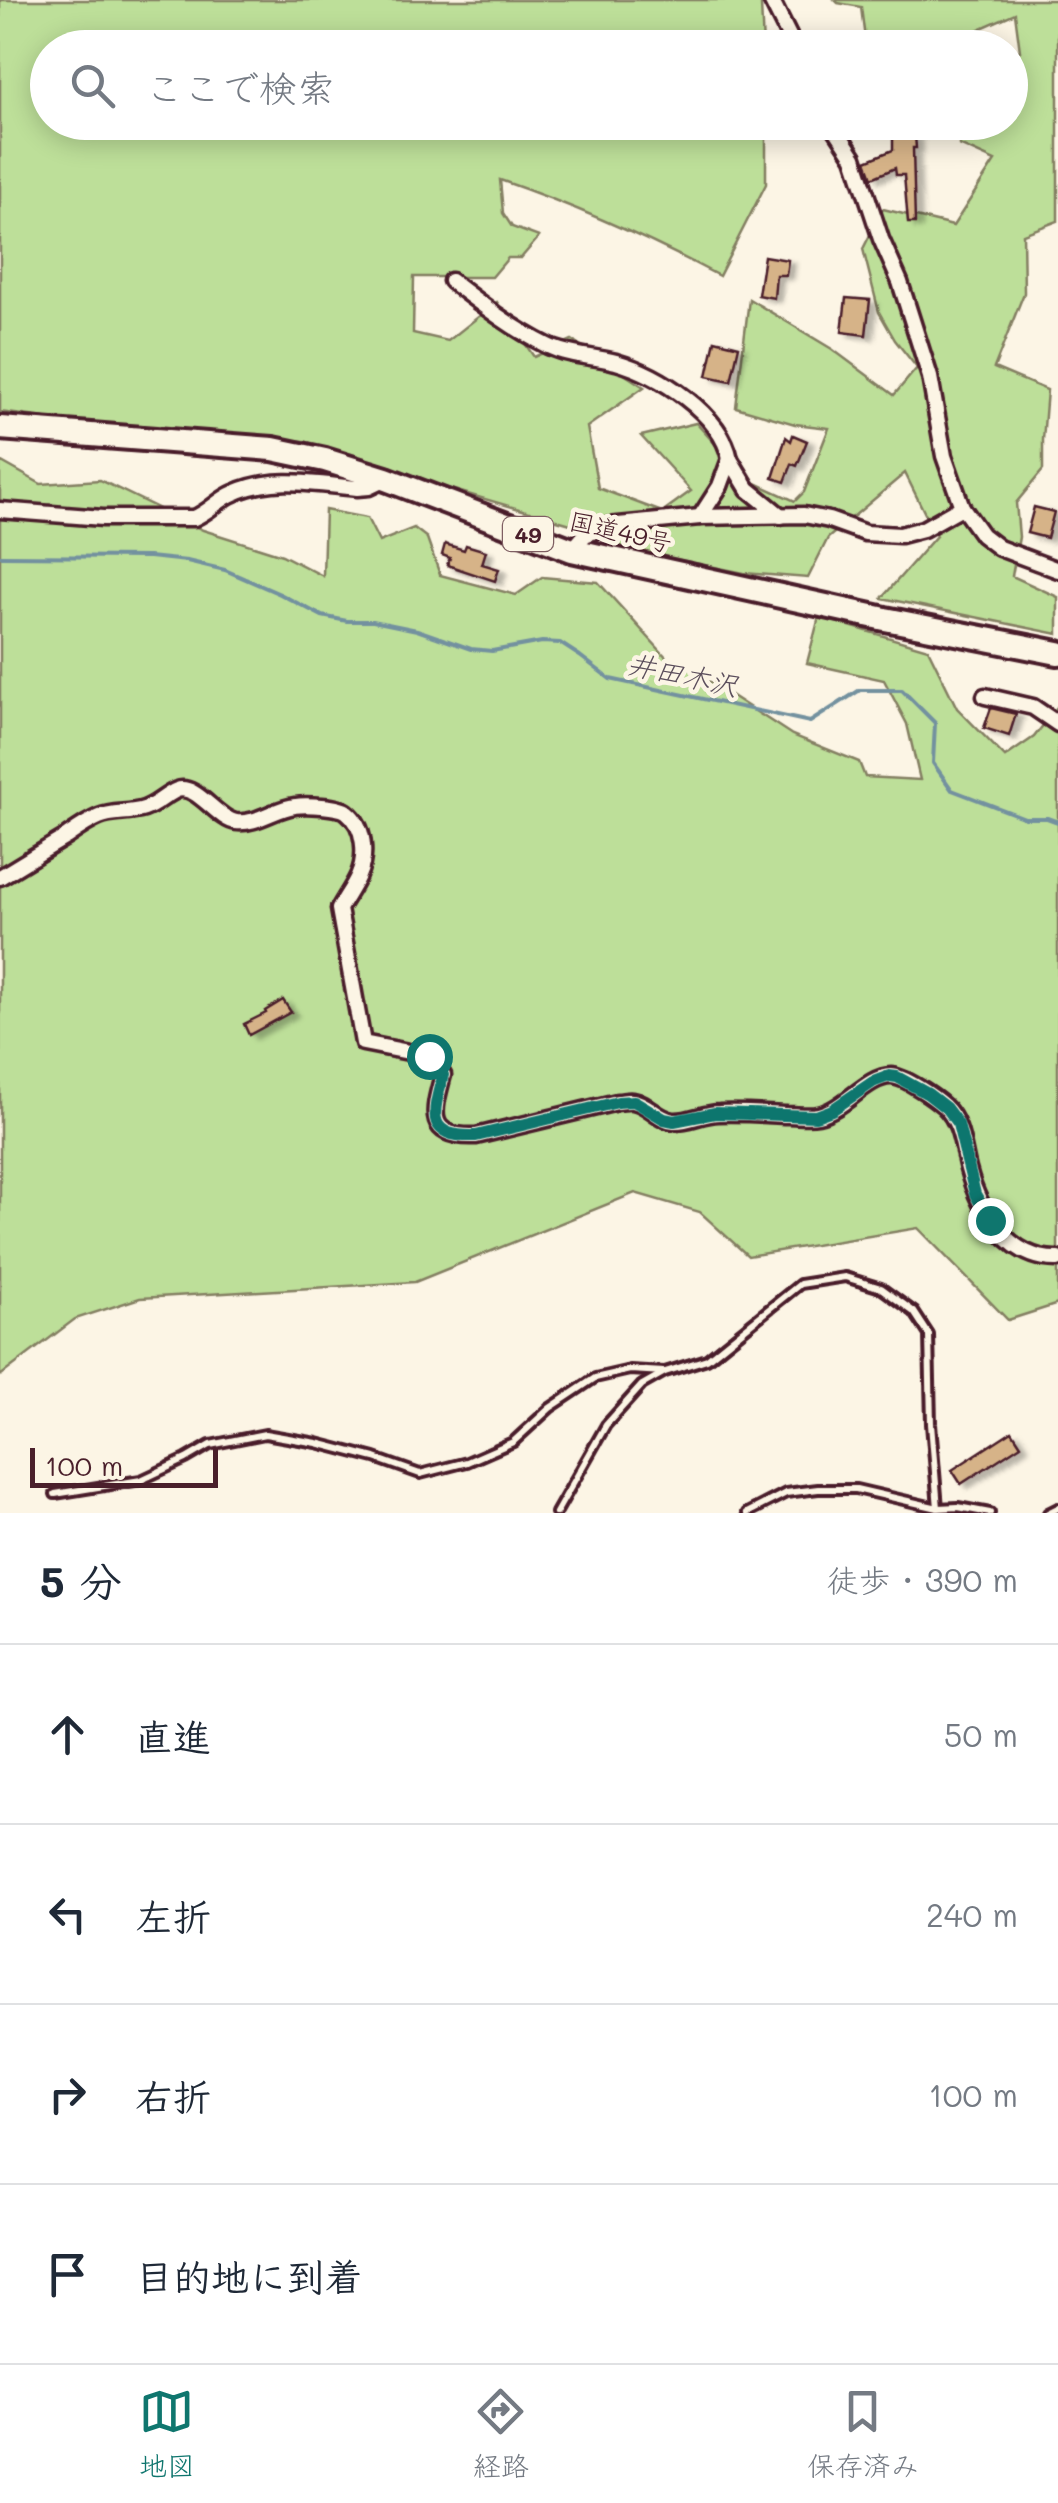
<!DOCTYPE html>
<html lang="ja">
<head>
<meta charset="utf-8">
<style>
  :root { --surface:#fff; --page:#f2f2f3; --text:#1f2937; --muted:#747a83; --line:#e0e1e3; --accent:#0f766e }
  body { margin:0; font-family:Mali,"Klee One",sans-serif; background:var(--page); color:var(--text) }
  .scale { position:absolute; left:30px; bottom:25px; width:188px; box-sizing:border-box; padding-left:10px; border:5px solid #4a1f2b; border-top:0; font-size:28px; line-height:35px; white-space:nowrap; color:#4a1f2b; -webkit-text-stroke:8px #fcf5e5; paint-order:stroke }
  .stop { position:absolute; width:30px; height:30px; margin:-22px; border:8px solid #0f766e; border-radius:50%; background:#fff }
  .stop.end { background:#0f766e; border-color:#fff; box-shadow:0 2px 10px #0008 }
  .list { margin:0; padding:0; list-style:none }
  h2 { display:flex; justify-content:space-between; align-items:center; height:130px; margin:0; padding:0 40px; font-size:42px }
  h2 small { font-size:32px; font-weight:400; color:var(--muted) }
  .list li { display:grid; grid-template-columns:65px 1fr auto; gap:30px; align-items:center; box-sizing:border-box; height:180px; padding:0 40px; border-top:2px solid var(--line) }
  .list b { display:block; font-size:38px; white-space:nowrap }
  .list em { font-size:32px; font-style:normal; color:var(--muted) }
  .icon { flex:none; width:55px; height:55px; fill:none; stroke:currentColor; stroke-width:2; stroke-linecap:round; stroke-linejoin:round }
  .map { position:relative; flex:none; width:1058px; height:1513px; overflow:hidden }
  .search { position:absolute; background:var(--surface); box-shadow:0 5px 25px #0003; left:30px; right:30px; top:30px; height:110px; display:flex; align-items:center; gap:25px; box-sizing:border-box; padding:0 35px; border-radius:55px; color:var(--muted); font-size:38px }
  .sheet { height:850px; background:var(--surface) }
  nav { display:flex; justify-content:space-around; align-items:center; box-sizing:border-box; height:140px; border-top:2px solid var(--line); background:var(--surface); font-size:28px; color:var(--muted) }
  nav a { display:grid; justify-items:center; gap:5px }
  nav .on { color:var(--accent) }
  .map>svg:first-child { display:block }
  .green { fill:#bddf99; stroke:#847f62; stroke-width:2.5 }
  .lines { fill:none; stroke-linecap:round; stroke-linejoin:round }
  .stream { stroke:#73919f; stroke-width:4 }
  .building { fill:#d6b388; stroke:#4a1f2b; stroke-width:2.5; filter:url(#shadow) }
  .service-casing { stroke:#4a1f2b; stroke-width:14 }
  .minor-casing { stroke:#4a1f2b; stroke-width:21 }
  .trunk-casing { stroke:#4a1f2b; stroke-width:30 }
  .service { stroke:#fcf5e5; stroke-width:6 }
  .minor { stroke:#fcf5e5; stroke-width:14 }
  .trunk { stroke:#fcf5e5; stroke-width:22 }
  .route { stroke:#0f766e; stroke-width:12 }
  .labels { text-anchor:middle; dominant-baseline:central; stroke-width:9; stroke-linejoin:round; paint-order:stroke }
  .shield { fill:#fcf5e5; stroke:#7f5f63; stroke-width:2.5 }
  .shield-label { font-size:22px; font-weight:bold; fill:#4a1f2b }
  .street-label { font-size:25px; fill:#4a1f2b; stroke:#fcf5e5 }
  .water-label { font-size:28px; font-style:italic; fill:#5b4e5c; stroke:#fcf5e5 }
</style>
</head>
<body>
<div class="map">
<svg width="1058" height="1513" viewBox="0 0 1058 1513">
  <defs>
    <filter id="shadow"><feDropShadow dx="7" dy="4" stdDeviation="2.5" flood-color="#0004"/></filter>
  </defs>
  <rect width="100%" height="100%" fill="#fcf5e5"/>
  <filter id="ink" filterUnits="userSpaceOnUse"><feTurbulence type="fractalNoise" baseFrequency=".01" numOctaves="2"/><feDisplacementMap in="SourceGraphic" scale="20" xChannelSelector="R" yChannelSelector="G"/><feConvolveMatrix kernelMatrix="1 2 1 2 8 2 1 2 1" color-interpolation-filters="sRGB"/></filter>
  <g filter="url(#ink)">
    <!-- green -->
    <g class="green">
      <path d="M 0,0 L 765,0 L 761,5 L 763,47 L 48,48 L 48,122 L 766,123 L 766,184 L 719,276 C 646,237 578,207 500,180 L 503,213 L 512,227 L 539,237 L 521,258 L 508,258 L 492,277 L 414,277 L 413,333 L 448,341 L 497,302 L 534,357 L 572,340 L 644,387 L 587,427 L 598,488 L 662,512 L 691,491 L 641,436 L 696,423 L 747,479 L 795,501 L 804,492 L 829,428 L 795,424 L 736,407 L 749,299 L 832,349 L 894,395 L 917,368 L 895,340 L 879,312 L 863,249 L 883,209 L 953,226 L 995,161 L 959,145 L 960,123 L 1010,122 L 1011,53 L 1020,51 L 1015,13 L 939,47 L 866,47 L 861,7 L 838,3 L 835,0 L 1058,0 L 1058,221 L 1023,234 L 1024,293 L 994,368 L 1047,390 L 1043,440 L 1043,470 L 1016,503 L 1019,537 L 1012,576 L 1058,597 L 1058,634 L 882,598 L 936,536 L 905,473 L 828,538 L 808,578 L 744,573 L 626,549 L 574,525 L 423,481 L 304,441 L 53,419 L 0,412 Z"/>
      <path d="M 0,461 L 41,484 L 100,480 L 203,530 L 282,555 L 323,576 L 325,510 L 367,518 L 379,542 L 414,528 L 427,538 L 440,575 L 516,595 L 542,577 L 598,582 L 669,660 L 692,670 L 792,735 L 859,762 L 865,777 L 920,780 L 907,724 L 884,680 L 807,663 L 819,617 L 928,649 L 957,708 L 1005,757 L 1034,737 L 1058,706 L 1058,1304 L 1008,1320 L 918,1228 L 748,1256 L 700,1212 L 635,1193 L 415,1282 L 140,1298 L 75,1319 L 0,1376 Z"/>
    </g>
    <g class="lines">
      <!-- stream -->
      <path class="stream" d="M 0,556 L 149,557 L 187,561 L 225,570 L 280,594 L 322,616 L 347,621 L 373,621 L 417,630 L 471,649 L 492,651 L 542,642 L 560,643 L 580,656 L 610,679 L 810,722 L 860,690 L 902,690 L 935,723 L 933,763 L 952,790 L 1025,818 L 1047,818 L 1058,822"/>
    </g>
    <!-- building -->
    <g class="building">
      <path d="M 915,135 L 916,148 L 913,148 L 915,223 L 908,223 L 904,175 L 896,175 L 895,168 L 872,178 L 866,161 L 893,150 L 893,136 Z"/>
      <path d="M 764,256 L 788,260 L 786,275 L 776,275 L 774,298 L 758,295 Z"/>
      <path d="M 846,298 L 870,300 L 866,335 L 842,332 Z"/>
      <path d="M 715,340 L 739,346 L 731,381 L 707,376 Z"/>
      <path d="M 793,435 L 807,441 L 797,466 L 792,464 L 785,482 L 773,478 L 786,437 L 791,441 Z"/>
      <path d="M 1034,507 L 1054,512 L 1047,538 L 1027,533 Z"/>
      <path d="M 445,544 L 464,550 L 466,545 L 486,551 L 482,564 L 499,569 L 495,581 L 447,565 L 450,558 L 442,555 Z"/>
      <path d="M 991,708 L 1016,714 L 1009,736 L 984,728 Z"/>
      <path d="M 283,1000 L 291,1012 L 249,1035 L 244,1024 L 266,1013 L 265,1011 Z"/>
      <path d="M 1012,1431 L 1021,1445 L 961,1484 L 952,1470 Z"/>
    </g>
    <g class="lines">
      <!-- service casing -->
      <g class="service-casing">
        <g id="service">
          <path d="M 55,1494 L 141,1480 L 186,1459 L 210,1445 L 265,1434 L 317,1443 L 375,1458 L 420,1474 L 467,1462 L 513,1442 L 550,1408 L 595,1378 L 630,1370 L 664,1372"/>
          <path d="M 556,1513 L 606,1425 L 642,1385 L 665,1372 L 707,1359 L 800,1284 L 845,1277 L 881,1288 L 914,1312 L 929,1335 L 931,1424 L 938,1508"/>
          <path d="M 747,1513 L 786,1493 L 818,1489 L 856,1489 L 938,1508 L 958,1507 L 990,1513"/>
          <path d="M 1048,1513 L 1058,1508"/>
        </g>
      </g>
      <!-- minor casing -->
      <g class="minor-casing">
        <g id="minor">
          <path d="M 771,0 L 795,48"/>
          <path d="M 831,122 L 854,157 L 881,239 L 900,282 L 930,377 L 944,456 L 962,507 L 982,535 L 999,548 L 1058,570"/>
          <path d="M 451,281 C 481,304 513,329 548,346 C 569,356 593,356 616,362 C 658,374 721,413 730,459"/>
          <path d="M 0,510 L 103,518 L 194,518 C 209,512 219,499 234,493 C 274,475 315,484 357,488 L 369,487 L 386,479"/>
          <path d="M 700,517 L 720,486 L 730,459 L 748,489 L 781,516"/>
          <path d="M 572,550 L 585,535 L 608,526 L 700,517 L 804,515 L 829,520 L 865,533 L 900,535 L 923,529 L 962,507"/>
          <path d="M 985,696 L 1033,707 L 1058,724"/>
          <path d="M 0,877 C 22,864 44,850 66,837 C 76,830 87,822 99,817 C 113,811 129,814 144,809 C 156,805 165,795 177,790 C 196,783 217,819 236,822 C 255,825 276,808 295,806 C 305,804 340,806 347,812 C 365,826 367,856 358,876 C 353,887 345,898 339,909 L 363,1043 L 429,1056 L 443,1075 C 433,1112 425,1138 476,1136 L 617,1102 C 622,1102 628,1100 633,1101 C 648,1103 658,1120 674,1121 C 688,1122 704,1113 719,1113 C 741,1112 765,1114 787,1115 C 797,1115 808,1117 818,1115 C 844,1110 867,1076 891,1076 C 904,1076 935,1098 944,1106 C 962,1123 962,1147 968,1169 C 979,1211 1009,1260 1058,1259"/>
        </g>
      </g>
      <!-- trunk casing -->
      <g class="trunk-casing">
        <path id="trunk" d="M 0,428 L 273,449 L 325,460 L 386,479 L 572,550 L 885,619 L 1058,653"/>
      </g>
      <!-- service -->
      <use href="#service" class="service"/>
      <!-- minor -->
      <use href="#minor" class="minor"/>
      <!-- trunk -->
      <use href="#trunk" class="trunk"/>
    </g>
  </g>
  <g class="lines" filter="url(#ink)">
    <!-- route -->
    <path class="route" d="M 429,1056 L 443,1075 C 433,1113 424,1138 476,1136 L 618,1102 L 634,1101 L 664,1119 L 674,1121 L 715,1113 L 816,1116 L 832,1110 L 873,1082 L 889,1076 L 897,1077 L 928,1094 L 946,1108 L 958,1124 L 975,1194 L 990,1220"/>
  </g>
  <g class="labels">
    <!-- shield labels -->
    <rect class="shield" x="503" y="517" width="50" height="34" rx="8"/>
    <g class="shield-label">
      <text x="528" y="534">49</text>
    </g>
    <!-- street labels -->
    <g class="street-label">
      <text transform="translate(621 531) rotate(13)">国道49号</text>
    </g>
    <!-- water labels -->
    <g class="water-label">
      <text transform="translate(683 674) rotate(12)">井田木沢</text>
    </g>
  </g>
</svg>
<div class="scale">100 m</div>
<div class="stop" style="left:429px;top:1056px"></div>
<div class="stop end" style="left:990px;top:1220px"></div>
<div class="search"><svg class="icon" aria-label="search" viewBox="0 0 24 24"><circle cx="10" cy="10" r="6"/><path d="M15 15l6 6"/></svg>ここで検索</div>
</div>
<section class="sheet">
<h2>5 分<small>徒歩 · 390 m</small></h2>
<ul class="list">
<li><svg class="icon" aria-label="ahead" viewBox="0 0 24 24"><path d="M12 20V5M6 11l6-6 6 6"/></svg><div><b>直進</b></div><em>50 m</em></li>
<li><svg class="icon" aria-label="left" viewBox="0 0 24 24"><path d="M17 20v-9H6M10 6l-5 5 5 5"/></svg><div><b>左折</b></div><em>240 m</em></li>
<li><svg class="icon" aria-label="right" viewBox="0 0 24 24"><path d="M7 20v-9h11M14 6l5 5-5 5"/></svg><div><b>右折</b></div><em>100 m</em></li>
<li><svg class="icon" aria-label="arrive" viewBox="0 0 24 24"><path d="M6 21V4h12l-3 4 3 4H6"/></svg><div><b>目的地に到着</b></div></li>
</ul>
</section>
<nav>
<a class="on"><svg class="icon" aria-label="map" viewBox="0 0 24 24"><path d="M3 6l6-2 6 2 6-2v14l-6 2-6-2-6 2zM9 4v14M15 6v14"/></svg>地図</a>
<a><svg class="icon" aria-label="directions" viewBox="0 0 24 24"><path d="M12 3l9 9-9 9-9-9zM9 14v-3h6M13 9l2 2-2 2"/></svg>経路</a>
<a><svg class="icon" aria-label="saved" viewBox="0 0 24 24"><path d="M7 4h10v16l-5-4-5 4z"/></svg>保存済み</a>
</nav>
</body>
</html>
